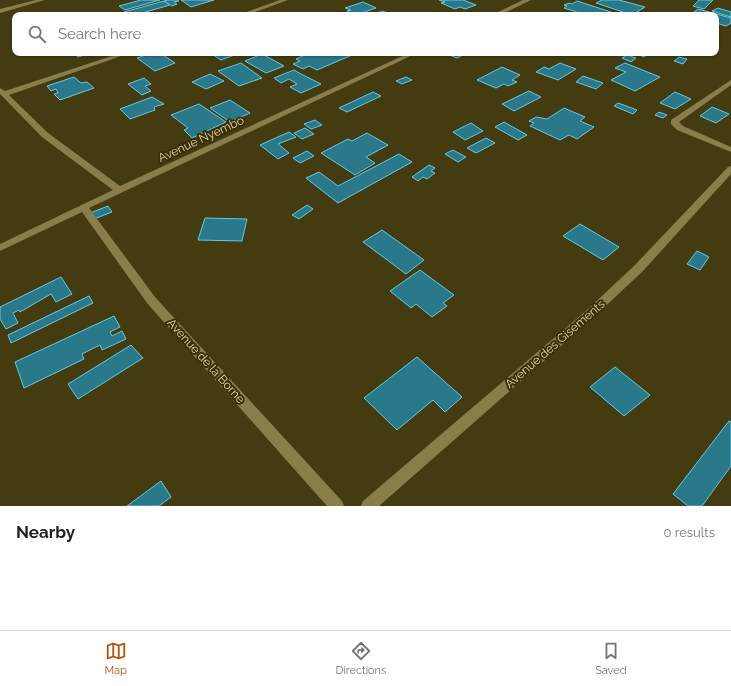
<!DOCTYPE html>
<html lang="en">
<head>
<meta charset="utf-8">
<style>
  :root { --surface:#fff; --page:#f6f6f6; --text:#222; --muted:#767676; --line:#e0e0e0; --accent:#b45309 }
  body { margin:0; font-family:Raleway,sans-serif; background:var(--page); color:var(--text) }
  .list { margin:0; padding:0; list-style:none }
  h2 { display:flex; justify-content:space-between; align-items:center; height:52px; margin:0; padding:0 16px; font-size:17px }
  h2 small { font-size:13px; font-weight:400; color:var(--muted) }
  .icon { flex:none; width:22px; height:22px; fill:none; stroke:currentColor; stroke-width:2; stroke-linecap:round; stroke-linejoin:round }
  .map { position:relative; flex:none; width:731px; height:506px; overflow:hidden }
  .search { position:absolute; background:var(--surface); box-shadow:0 1px 3px #0004; left:12px; right:12px; top:12px; height:44px; display:flex; align-items:center; gap:10px; box-sizing:border-box; padding:0 14px; border-radius:8px; color:var(--muted); font-size:15px }
  .sheet { height:124px; background:var(--surface) }
  nav { display:flex; justify-content:space-around; align-items:center; box-sizing:border-box; height:56px; border-top:1px solid var(--line); background:var(--surface); font-size:11px; color:var(--muted) }
  nav a { display:grid; justify-items:center; gap:2px }
  nav .on { color:var(--accent) }
  .map>svg:first-child { display:block }
  .building { fill:#2a798b; stroke:#65c9e1 }
  .lines { fill:none; stroke-linecap:round; stroke-linejoin:round }
  .minor { fill:#8a7d4c; fill-rule:evenodd }
  .labels { text-anchor:middle; dominant-baseline:central; stroke-width:4; stroke-linejoin:round; paint-order:stroke }
  .street-label { font-size:12px; fill:#dfd5b0; stroke:#3a3005 }
</style>
</head>
<body>
<div class="map">
<svg width="731" height="506" viewBox="0 0 731 506">
  <rect width="100%" height="100%" fill="#453b11"/>
  <!-- building -->
  <g class="building">
    <path d="M 141,0 L 160,0 L 125,10 L 119,6 Z"/>
    <path d="M 168,0 L 177,0 L 179,1 L 174,2 L 177,4 L 172,6 L 164,1 Z"/>
    <path d="M 181,0 L 214,0 L 191,7 Z"/>
    <path d="M 439,0 L 463,0 L 476,5 L 465,9 L 460,7 L 455,9 L 441,3 L 445,2 Z"/>
    <path d="M 602,0 L 619,0 L 645,7 L 632,15 L 596,3 Z"/>
    <path d="M 699,0 L 713,0 L 704,9 L 693,6 Z"/>
    <path d="M 164,1 L 170,5 L 135,15 L 128,15 L 124,12 Z"/>
    <path d="M 577,1 L 611,12 L 605,15 L 586,15 L 564,8 L 567,6 L 564,5 L 569,3 L 572,4 Z"/>
    <path d="M 363,2 L 376,8 L 355,15 L 347,11 L 351,10 L 345,8 Z"/>
    <path d="M 718,8 L 731,12 L 731,17 L 712,11 Z"/>
    <path d="M 698,9 L 731,18 L 731,23 L 726,26 L 716,23 L 716,15 L 691,14 Z"/>
    <path d="M 383,11 L 391,15 L 370,15 Z"/>
    <path d="M 73,53 L 91,53 L 78,57 Z"/>
    <path d="M 151,53 L 160,53 L 175,63 L 155,71 L 137,58 Z"/>
    <path d="M 210,53 L 240,53 L 221,60 Z"/>
    <path d="M 309,53 L 348,53 L 352,55 L 317,70 L 309,66 L 303,69 L 293,64 L 300,61 L 296,59 Z"/>
    <path d="M 453,53 L 467,53 L 457,58 L 449,55 Z"/>
    <path d="M 634,53 L 656,53 L 653,55 L 648,54 L 644,57 Z"/>
    <path d="M 262,54 L 284,66 L 266,73 L 245,61 Z"/>
    <path d="M 627,55 L 636,58 L 631,62 L 622,58 Z"/>
    <path d="M 679,57 L 687,59 L 683,64 L 674,61 Z"/>
    <path d="M 241,63 L 262,78 L 239,86 L 218,71 Z"/>
    <path d="M 560,63 L 576,69 L 558,80 L 536,72 L 544,67 L 549,69 Z"/>
    <path d="M 625,63 L 660,77 L 635,91 L 611,80 L 626,72 L 615,68 Z"/>
    <path d="M 502,67 L 520,75 L 512,80 L 517,82 L 508,86 L 504,84 L 496,88 L 477,80 Z"/>
    <path d="M 294,70 L 301,74 L 321,84 L 301,93 L 290,87 L 297,84 L 289,79 L 281,83 L 274,78 Z"/>
    <path d="M 210,74 L 224,81 L 206,89 L 192,82 Z"/>
    <path d="M 583,76 L 603,83 L 596,89 L 576,82 Z"/>
    <path d="M 74,77 L 81,83 L 87,82 L 94,88 L 60,100 L 54,94 L 58,93 L 56,89 L 51,91 L 47,86 Z"/>
    <path d="M 406,77 L 412,80 L 402,84 L 396,81 Z"/>
    <path d="M 144,78 L 151,84 L 145,86 L 151,91 L 142,95 L 128,84 Z"/>
    <path d="M 529,91 L 541,97 L 514,111 L 502,104 Z"/>
    <path d="M 373,92 L 381,96 L 347,112 L 339,108 Z"/>
    <path d="M 675,92 L 691,99 L 675,109 L 660,103 Z"/>
    <path d="M 152,97 L 164,104 L 154,107 L 155,110 L 130,119 L 120,109 Z"/>
    <path d="M 230,100 L 250,113 L 230,122 L 210,108 Z"/>
    <path d="M 618,103 L 637,110 L 633,114 L 614,106 Z"/>
    <path d="M 199,104 L 226,122 L 192,138 L 184,130 L 188,128 L 171,115 Z"/>
    <path d="M 712,107 L 729,114 L 716,123 L 700,116 Z"/>
    <path d="M 564,108 L 585,117 L 580,121 L 594,127 L 577,139 L 569,135 L 560,140 L 530,126 L 534,123 L 529,121 L 536,117 L 547,119 Z"/>
    <path d="M 659,112 L 667,115 L 663,118 L 655,115 Z"/>
    <path d="M 315,120 L 322,125 L 311,129 L 304,124 Z"/>
    <path d="M 504,122 L 527,135 L 518,140 L 495,127 Z"/>
    <path d="M 471,123 L 483,131 L 465,140 L 453,132 Z"/>
    <path d="M 305,128 L 314,134 L 302,139 L 294,133 Z"/>
    <path d="M 289,132 L 296,137 L 278,144 L 289,153 L 278,159 L 260,145 Z"/>
    <path d="M 367,133 L 388,145 L 366,157 L 375,163 L 355,175 L 321,153 L 348,139 L 352,141 Z"/>
    <path d="M 486,138 L 495,143 L 476,153 L 467,148 Z"/>
    <path d="M 453,150 L 466,157 L 458,162 L 445,154 Z"/>
    <path d="M 307,151 L 314,156 L 300,163 L 293,158 Z"/>
    <path d="M 399,154 L 412,162 L 338,203 L 306,178 L 319,172 L 338,186 Z"/>
    <path d="M 429,165 L 435,168 L 431,171 L 435,173 L 427,179 L 423,177 L 418,181 L 412,177 Z"/>
    <path d="M 307,205 L 313,209 L 299,219 L 292,215 Z"/>
    <path d="M 108,206 L 112,212 L 94,219 L 90,213 Z"/>
    <path d="M 205,218 L 247,219 L 242,241 L 198,240 Z"/>
    <path d="M 580,224 L 619,247 L 603,260 L 563,236 Z"/>
    <path d="M 382,230 L 424,260 L 406,274 L 363,242 Z"/>
    <path d="M 697,251 L 709,257 L 700,270 L 687,264 Z"/>
    <path d="M 420,270 L 454,295 L 443,303 L 447,306 L 432,317 L 416,304 L 411,308 L 390,291 Z"/>
    <path d="M 61,277 L 72,294 L 56,302 L 51,294 L 20,312 L 19,310 L 13,313 L 18,323 L 6,329 L 0,319 L 0,307 Z"/>
    <path d="M 89,296 L 93,303 L 11,343 L 8,335 Z"/>
    <path d="M 114,316 L 120,327 L 110,332 L 112,336 L 122,331 L 126,339 L 102,350 L 100,345 L 82,354 L 84,359 L 24,388 L 15,362 Z"/>
    <path d="M 131,345 L 143,358 L 78,399 L 68,384 Z"/>
    <path d="M 417,357 L 462,397 L 445,412 L 433,400 L 397,430 L 364,398 Z"/>
    <path d="M 615,367 L 650,395 L 624,416 L 590,387 Z"/>
    <path d="M 729,421 L 731,422 L 731,466 L 702,506 L 688,506 L 673,494 Z"/>
    <path d="M 161,481 L 171,497 L 159,506 L 127,506 Z"/>
  </g>
  <g class="lines">
    <!-- minor -->
    <g class="minor">
      <path d="M 36,0 L 45,0 L 0,13 L 0,9 Z"/>
      <path d="M 280,0 L 288,0 L 247,15 L 238,15 Z"/>
      <path d="M 523,0 L 531,0 L 500,15 L 492,15 Z"/>
      <path d="M 121,53 L 130,53 L 9,95 L 48,133 L 120,186 L 409,53 L 417,53 L 89,208 L 155,297 L 342,501 L 344,506 L 327,506 L 147,303 L 82,212 L 0,251 L 0,244 L 113,190 L 42,137 L 0,94 L 0,88 L 5,91 Z"/>
      <path d="M 731,80 L 731,85 L 679,122 L 683,126 L 731,147 L 731,152 L 677,130 L 671,124 L 671,120 Z"/>
      <path d="M 731,166 L 731,174 L 642,272 L 596,315 L 379,506 L 361,506 L 363,501 L 588,309 L 634,266 L 728,167 Z"/>
    </g>
  </g>
  <g class="labels">
    <!-- street labels -->
    <g class="street-label">
      <text transform="translate(201 139) rotate(-25)">Avenue Nyembo</text>
      <text transform="translate(555 344) rotate(-41)">Avenue des Gisements</text>
      <text transform="translate(206 361) rotate(48)">Avenue de la Borne</text>
    </g>
  </g>
</svg>
<div class="search"><svg class="icon" aria-label="search" viewBox="0 0 24 24"><circle cx="10" cy="10" r="6"/><path d="M15 15l6 6"/></svg>Search here</div>
</div>
<section class="sheet">
<h2>Nearby<small>0 results</small></h2>
<ul class="list">
</ul>
</section>
<nav>
<a class="on"><svg class="icon" aria-label="map" viewBox="0 0 24 24"><path d="M3 6l6-2 6 2 6-2v14l-6 2-6-2-6 2zM9 4v14M15 6v14"/></svg>Map</a>
<a><svg class="icon" aria-label="directions" viewBox="0 0 24 24"><path d="M12 3l9 9-9 9-9-9zM9 14v-3h6M13 9l2 2-2 2"/></svg>Directions</a>
<a><svg class="icon" aria-label="saved" viewBox="0 0 24 24"><path d="M7 4h10v16l-5-4-5 4z"/></svg>Saved</a>
</nav>
</body>
</html>
